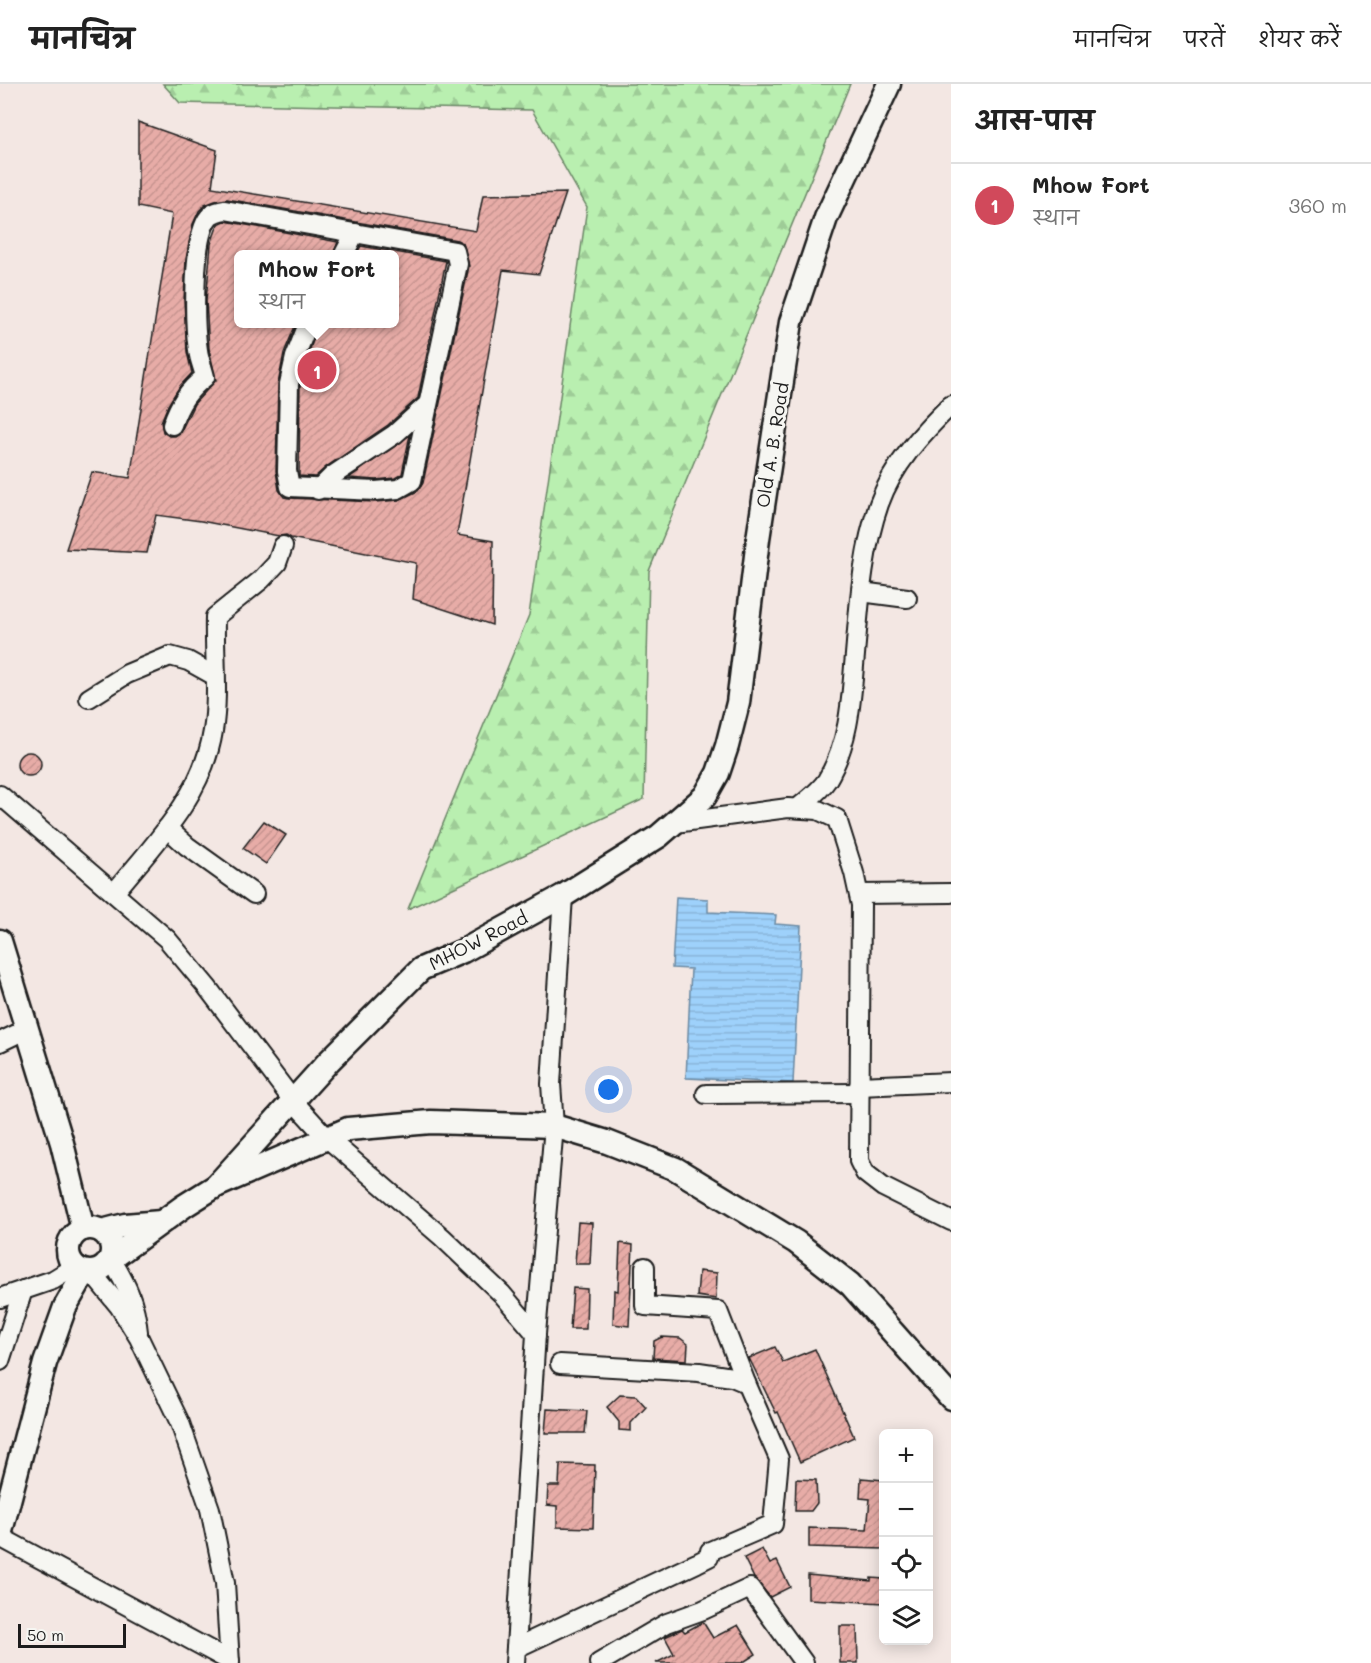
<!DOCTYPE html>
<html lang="hi">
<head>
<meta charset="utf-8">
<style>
  :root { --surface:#fff; --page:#f6f6f6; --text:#222; --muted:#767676; --line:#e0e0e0; --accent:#d1495b }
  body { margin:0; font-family:Mali,"Playpen Sans Deva",sans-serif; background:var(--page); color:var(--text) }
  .controls { position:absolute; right:18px; bottom:18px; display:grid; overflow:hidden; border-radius:9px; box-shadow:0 3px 15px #0003 }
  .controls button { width:54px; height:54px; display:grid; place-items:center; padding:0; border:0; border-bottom:2px solid var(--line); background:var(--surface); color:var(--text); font:30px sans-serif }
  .scale { position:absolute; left:18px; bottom:15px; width:108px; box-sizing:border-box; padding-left:6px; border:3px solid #1c1c1c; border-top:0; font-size:16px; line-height:21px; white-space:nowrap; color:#1c1c1c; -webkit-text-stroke:4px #f6f6f2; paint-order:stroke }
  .you { position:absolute; left:609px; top:1006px; width:21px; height:21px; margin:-15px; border:4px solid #fff; border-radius:50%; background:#1a73e8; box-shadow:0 0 0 9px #1a73e833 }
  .badge { display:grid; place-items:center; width:39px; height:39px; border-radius:50%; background:var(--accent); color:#fff; font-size:20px; font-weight:700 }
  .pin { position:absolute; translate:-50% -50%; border:3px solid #fff; box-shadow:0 2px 6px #0006 }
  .popup { position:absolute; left:234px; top:166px; width:165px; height:78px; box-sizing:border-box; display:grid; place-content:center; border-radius:9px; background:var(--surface); filter:drop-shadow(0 2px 4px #0005); font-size:20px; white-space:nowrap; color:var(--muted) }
  .popup b { font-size:22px; color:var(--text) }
  .popup::after { content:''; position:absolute; left:50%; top:100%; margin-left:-12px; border:12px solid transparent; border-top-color:var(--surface) }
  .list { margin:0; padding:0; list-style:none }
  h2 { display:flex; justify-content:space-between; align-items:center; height:78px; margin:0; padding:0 24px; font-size:26px }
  h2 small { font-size:20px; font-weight:400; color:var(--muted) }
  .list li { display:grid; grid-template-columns:39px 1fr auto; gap:18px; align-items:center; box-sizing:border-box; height:84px; padding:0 24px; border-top:2px solid var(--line) }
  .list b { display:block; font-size:22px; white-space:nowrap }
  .list p { margin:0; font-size:20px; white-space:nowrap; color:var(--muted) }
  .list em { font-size:20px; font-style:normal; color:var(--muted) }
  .icon { flex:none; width:33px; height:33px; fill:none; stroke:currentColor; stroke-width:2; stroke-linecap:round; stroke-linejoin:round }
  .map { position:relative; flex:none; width:951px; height:1579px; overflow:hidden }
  header { display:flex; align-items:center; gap:36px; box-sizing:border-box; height:84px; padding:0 30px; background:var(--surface); border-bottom:2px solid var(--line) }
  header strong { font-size:28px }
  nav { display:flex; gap:33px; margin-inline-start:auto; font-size:21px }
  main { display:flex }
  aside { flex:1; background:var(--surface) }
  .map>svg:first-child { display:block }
  .forest { fill:url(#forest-firs); stroke:#6a8666; stroke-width:1.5 }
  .water { fill:url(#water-rules); stroke:#6a89a2; stroke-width:1.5 }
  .building { fill:url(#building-hatch); stroke:#1c1c1c; stroke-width:1.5; fill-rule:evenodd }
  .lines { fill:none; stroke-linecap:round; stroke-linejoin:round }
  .minor-casing { stroke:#1c1c1c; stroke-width:22 }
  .major-casing { stroke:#1c1c1c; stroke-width:27 }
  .minor { stroke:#f6f6f2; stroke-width:18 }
  .major { stroke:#f6f6f2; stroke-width:22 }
  .labels { text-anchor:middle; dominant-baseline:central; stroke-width:6; stroke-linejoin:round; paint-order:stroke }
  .street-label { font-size:18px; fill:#1c1c1c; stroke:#f6f6f2 }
</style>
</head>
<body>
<header>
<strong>मानचित्र</strong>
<nav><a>मानचित्र</a><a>परतें</a><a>शेयर करें</a></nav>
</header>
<main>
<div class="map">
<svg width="951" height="1579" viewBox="0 0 951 1579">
  <defs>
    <pattern id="forest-firs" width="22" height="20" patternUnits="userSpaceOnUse" patternTransform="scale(1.5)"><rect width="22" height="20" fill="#b9efb0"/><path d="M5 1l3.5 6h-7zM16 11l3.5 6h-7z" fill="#9ecc97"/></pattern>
    <pattern id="water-rules" width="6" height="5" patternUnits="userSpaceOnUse" patternTransform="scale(1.5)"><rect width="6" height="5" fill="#9ed1fb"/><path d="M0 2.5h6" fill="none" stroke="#88b3d7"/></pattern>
    <pattern id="building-hatch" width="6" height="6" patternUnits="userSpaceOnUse" patternTransform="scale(1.5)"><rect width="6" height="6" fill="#e7aca7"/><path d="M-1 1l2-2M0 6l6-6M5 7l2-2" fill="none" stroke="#c6938f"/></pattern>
  </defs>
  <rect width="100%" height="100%" fill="#f3e7e3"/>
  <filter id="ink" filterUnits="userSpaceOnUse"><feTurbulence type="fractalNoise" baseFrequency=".0167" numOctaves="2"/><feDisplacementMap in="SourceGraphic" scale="12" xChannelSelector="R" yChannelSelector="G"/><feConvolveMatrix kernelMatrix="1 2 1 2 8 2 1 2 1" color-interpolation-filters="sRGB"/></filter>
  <g filter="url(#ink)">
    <!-- forest -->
    <path class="forest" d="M 163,0 L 850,0 L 649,487 L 644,715 L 408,825 L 529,531 L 587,123 L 532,26 L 180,19 Z"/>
    <!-- water -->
    <path class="water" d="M 676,813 L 708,815 L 708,828 L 776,831 L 775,840 L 801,842 L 793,999 L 686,994 L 691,885 L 672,884 Z"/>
    <!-- building -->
    <g class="building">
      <path d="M 138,38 L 217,66 L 212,103 L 476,147 L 483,111 L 566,109 L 539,190 L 503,186 L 457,451 L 493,457 L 492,541 L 413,515 L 416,479 L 291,454 L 286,451 L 279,452 L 201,437 L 156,431 L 147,469 L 66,465 L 92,388 L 130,394 L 172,130 L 138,123 ZM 227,115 L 457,156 L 463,159 L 469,182 L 423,399 L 418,407 L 399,416 L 375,418 L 289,414 L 284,413 L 279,406 L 276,387 L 278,300 L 284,269 L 296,240 L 239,240 L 239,171 L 333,171 L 338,158 L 225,137 L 218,140 L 211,160 L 206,217 L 209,265 L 216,296 L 194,320 L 180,349 L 175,352 L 169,352 L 163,348 L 161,338 L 168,321 L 180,302 L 192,289 L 187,268 L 184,217 L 186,175 L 193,140 L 199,127 L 205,121 L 215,117 Z"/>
      <path d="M 361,162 L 446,177 L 418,314 L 388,341 L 326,383 L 315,393 L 299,392 L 300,301 L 306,276 L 319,240 L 395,240 L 395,171 L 356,171 Z"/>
      <path d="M 410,351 L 402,390 L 395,394 L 376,396 L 349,394 Z"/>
      <circle cx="29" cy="680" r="12"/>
      <path d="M 264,737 L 286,751 L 266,780 L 243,764 Z"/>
      <path d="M 578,1138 L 592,1139 L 590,1180 L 575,1180 Z"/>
      <path d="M 620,1159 L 633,1161 L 629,1242 L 613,1240 L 614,1206 L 618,1207 Z"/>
      <path d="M 699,1187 L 717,1189 L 716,1215 L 697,1212 Z"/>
      <path d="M 573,1204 L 587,1205 L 586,1245 L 570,1245 Z"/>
      <path d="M 662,1253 L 680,1254 L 688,1260 L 687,1276 L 653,1274 L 654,1257 Z"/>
      <path d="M 775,1263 L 783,1278 L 815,1265 L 854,1353 L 800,1378 L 778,1328 L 776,1329 L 749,1274 Z"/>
      <path d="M 620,1311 L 636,1312 L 646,1323 L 631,1339 L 631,1347 L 619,1346 L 619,1338 L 607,1323 Z"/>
      <path d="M 547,1325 L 587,1327 L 585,1349 L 545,1349 Z"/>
      <path d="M 560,1380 L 595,1381 L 593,1444 L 557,1443 L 557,1422 L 547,1421 L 548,1402 L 559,1402 Z"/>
      <path d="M 861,1394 L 884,1396 L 884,1465 L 809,1463 L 809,1444 L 867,1446 L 870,1415 L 860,1414 Z"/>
      <path d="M 796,1395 L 816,1396 L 817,1419 L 811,1427 L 795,1427 Z"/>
      <path d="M 762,1465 L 770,1480 L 777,1477 L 790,1503 L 770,1513 L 754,1494 L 744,1474 Z"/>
      <path d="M 808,1491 L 871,1497 L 871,1494 L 884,1495 L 884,1519 L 808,1515 Z"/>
      <path d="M 703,1538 L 713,1554 L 738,1541 L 756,1570 L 742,1579 L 656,1579 L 674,1570 L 665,1553 L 682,1545 L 685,1548 Z"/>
      <path d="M 840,1542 L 857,1542 L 858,1579 L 840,1579 Z"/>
    </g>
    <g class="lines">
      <!-- minor casing -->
      <g class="minor-casing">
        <g id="minor">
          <path d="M 344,170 L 355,149"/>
          <path d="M 172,341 C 179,320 188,306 205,293 C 203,284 199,275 198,266 C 194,240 192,152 209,133 C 213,128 219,127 225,126 L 455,167 L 458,180 L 412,397 L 398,405 L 376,407 L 290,403 L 287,387 L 289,300 L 295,273 L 308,240"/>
          <path d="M 318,406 L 332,392 L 395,350 L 427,321"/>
          <path d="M 861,508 L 907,514"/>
          <path d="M 89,614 L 127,590 L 170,572 L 188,577 L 215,592"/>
          <path d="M 0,711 L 167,855 L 207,903 L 294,1018 L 327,1054 L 442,1153 L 502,1210 L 536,1250"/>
          <path d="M 798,724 C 808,715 819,708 827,696 C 848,661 851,621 854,582 C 859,528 861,471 879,420 C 893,381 922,349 951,321"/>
          <path d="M 675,739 L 788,724 L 818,726 L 837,735 L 854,789 L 861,821 L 859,1077 L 865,1089 L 883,1103 L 951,1137"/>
          <path d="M 167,744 L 187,762 L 254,810"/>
          <path d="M 114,809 C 153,761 203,712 213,647 C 219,610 214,571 215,533 L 261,496 L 277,479 L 283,462"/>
          <path d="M 859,810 L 951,809"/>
          <path d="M 0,958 L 27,945"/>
          <path d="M 859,1002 L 951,998"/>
          <path d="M 706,1010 L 859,1009"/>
          <path d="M 111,1175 C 127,1201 135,1218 138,1248"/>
          <path d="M 645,1183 L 645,1222 L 718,1227 L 746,1299"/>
          <path d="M 92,1189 L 119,1222 L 139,1254 L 180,1339 L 210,1425 L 225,1499 L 230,1579"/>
          <path d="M 0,1214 L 53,1196 L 74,1183"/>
          <path d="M 0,1277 L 23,1206"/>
          <path d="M 0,1453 L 230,1577"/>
          <path d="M 516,1564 L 697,1479 L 709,1473 L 710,1467 L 773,1440 L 779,1375 L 746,1299 L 732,1293 L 699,1288 L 560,1280"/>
          <path d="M 515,1579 L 536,1250 L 554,1042 L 551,1000 L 563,812"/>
          <path d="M 599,1579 L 667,1539 L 703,1526 L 750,1504 L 804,1579"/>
        </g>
      </g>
      <!-- major casing -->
      <g class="major-casing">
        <g id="major">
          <path d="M 0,857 L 62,1059 L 83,1145"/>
          <path d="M 216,1102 L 329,977 L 421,885 L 463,867 L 563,812 L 659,752 L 705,712 L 718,689 L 727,662 L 738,619 L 758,455 L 791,238 L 826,134 L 889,0"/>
          <circle cx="90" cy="1166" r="22"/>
          <path d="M 102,1147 L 125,1141 L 161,1138"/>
          <path d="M 111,1175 L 184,1122 L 216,1102 L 348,1045 L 431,1038 L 554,1042 L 607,1058 L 676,1085 L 796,1158 L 850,1200 L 951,1314"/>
          <path d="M 0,1451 L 45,1279 L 65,1223 L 85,1188"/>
        </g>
      </g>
      <!-- minor -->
      <use href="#minor" class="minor"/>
      <!-- major -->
      <use href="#major" class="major"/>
    </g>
  </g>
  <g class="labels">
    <!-- street labels -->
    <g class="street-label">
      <text transform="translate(772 361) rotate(-81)">Old A. B. Road</text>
      <text transform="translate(478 856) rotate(-27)">MHOW Road</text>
    </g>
  </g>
</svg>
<div class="controls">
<button>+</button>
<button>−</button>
<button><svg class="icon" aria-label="locate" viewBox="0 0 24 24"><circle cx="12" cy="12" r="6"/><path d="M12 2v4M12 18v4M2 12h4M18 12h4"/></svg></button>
<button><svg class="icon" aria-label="layers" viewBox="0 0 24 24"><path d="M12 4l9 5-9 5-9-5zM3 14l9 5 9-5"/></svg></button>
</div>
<div class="scale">50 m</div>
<div class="you"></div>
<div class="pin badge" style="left:317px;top:286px">1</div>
<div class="popup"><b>Mhow Fort</b>स्थान</div>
</div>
<aside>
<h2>आस-पास<small></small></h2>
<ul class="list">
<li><span class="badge">1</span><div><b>Mhow Fort</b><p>स्थान</p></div><em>360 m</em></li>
</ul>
</aside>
</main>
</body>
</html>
